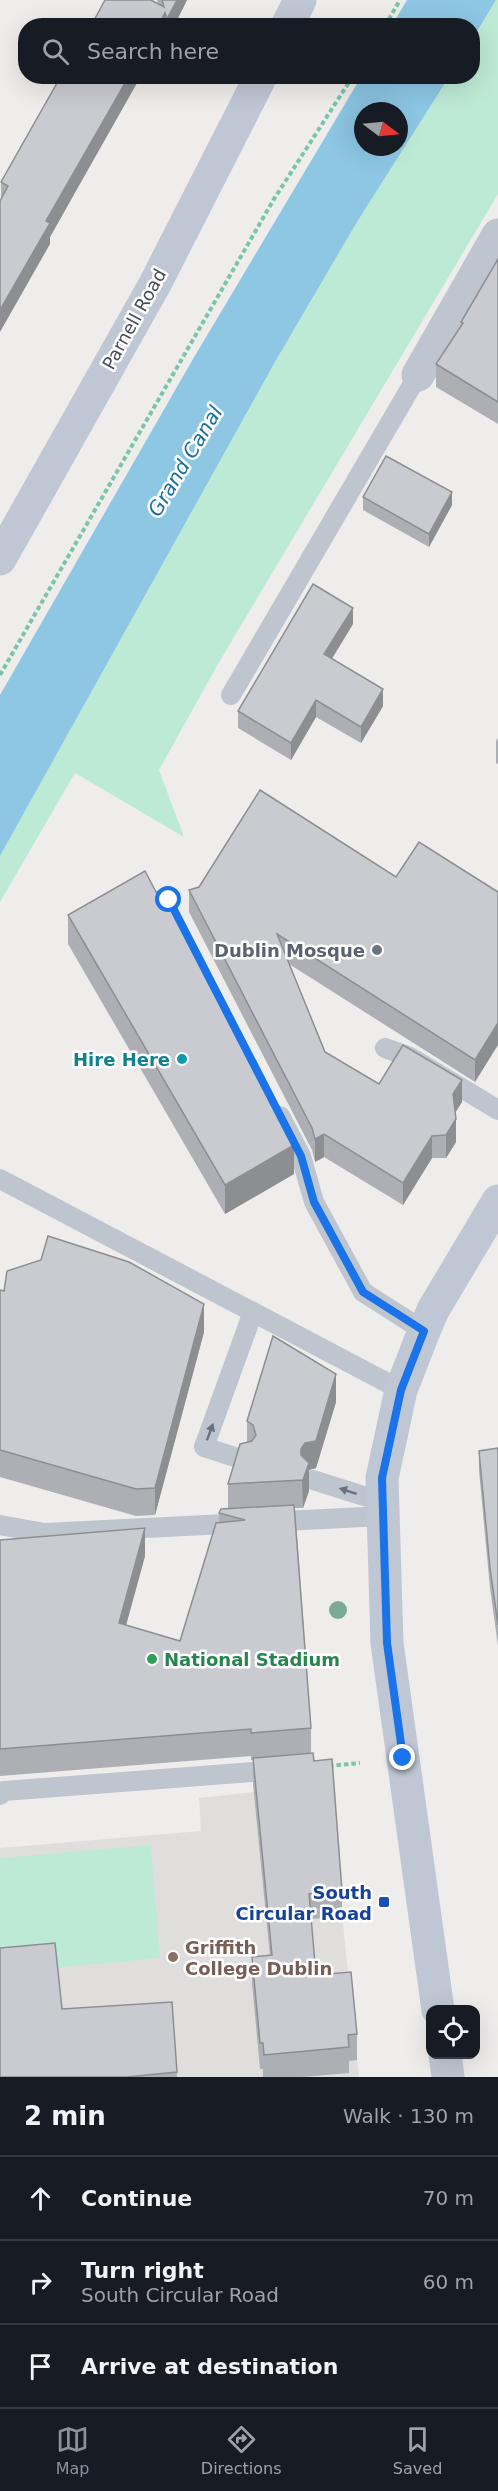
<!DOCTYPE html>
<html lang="en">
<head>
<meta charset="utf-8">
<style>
  :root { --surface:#171b24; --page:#242831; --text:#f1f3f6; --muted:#9ea1a6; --line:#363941; --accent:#8c9099 }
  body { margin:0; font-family:"DejaVu Sans",sans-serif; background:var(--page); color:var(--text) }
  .controls { position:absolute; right:18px; bottom:18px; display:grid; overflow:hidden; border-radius:12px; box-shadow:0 6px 24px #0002 }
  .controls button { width:54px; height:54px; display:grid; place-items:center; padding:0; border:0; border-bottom:2px solid var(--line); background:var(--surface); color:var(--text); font:30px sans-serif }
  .compass { position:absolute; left:354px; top:102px; width:54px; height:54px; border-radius:50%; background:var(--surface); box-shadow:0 6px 24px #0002; rotate:106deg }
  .stop { position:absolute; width:18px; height:18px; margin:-14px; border:4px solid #1a73e8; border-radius:50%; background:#fff }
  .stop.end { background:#1a73e8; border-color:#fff; box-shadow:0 2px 6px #0008 }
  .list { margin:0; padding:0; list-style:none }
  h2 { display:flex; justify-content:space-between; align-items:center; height:78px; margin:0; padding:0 24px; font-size:26px }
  h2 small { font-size:20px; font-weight:400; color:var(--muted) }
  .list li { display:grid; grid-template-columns:39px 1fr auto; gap:18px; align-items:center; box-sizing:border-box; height:84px; padding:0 24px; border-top:2px solid var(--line) }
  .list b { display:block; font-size:22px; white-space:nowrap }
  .list p { margin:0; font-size:20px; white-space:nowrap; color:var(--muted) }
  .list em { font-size:20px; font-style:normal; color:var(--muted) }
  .icon { flex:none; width:33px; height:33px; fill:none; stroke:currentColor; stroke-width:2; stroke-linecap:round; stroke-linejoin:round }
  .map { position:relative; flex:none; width:498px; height:2077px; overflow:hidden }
  .search { position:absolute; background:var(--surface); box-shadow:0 6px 24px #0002; left:18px; right:18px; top:18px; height:66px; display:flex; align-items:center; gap:15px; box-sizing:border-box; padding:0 21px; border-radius:24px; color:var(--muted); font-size:22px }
  .sheet { height:330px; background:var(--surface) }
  nav { display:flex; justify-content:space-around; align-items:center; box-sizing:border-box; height:84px; border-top:2px solid var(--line); background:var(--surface); font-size:16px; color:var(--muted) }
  nav a { display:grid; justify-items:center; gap:3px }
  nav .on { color:var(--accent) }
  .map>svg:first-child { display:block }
  .education { fill:#e0dedd }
  .green { fill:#bdead4 }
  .water { fill:#8dc7e4; fill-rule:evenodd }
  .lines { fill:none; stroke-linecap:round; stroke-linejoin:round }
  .path { stroke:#78c5a9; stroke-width:4; stroke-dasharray:4.5 3; stroke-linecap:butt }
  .service { stroke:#bec5ce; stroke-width:20 }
  .minor { stroke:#bec5ce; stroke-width:33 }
  .secondary { stroke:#c0c7d4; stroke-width:33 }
  .tree { fill:#7caa98 }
  .wall { fill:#aeafb4 }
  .shaded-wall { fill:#8d8e92 }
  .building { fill:#cacbd1; stroke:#8d8e92; stroke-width:1.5 }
  .oneway { fill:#6a717b }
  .route { stroke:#1a73e8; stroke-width:8 }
  .worship-dot { fill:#6b7280; stroke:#fff; stroke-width:2 }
  .culture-dot { fill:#0f9aa8; stroke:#fff; stroke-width:2 }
  .leisure-dot { fill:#2e9e5b; stroke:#fff; stroke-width:2 }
  .transit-dot { fill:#1a4fb4; stroke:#fff; stroke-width:2 }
  .education-dot { fill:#8d6e63; stroke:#fff; stroke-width:2 }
  .labels { text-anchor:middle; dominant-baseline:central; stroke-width:5; stroke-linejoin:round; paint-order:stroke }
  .street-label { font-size:18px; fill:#464d58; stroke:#fff }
  .worship-label { font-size:18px; font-weight:bold; fill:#5b616d; stroke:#fff; text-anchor:end }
  .culture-label { font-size:18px; font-weight:bold; fill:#0d838f; stroke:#fff; text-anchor:end }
  .leisure-label { font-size:18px; font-weight:bold; fill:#27864d; stroke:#fff; text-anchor:start }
  .transit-label { font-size:18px; font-weight:bold; fill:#164399; stroke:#fff; text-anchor:end }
  .education-label { font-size:18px; font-weight:bold; fill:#785e54; stroke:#fff; text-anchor:start }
  .water-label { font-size:20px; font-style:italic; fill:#176e9a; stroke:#fff }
</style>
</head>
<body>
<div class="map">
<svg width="498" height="2077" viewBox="0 0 498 2077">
  <rect width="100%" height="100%" fill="#efedec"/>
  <!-- education -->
  <path class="education" d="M 254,1792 L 337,1866 L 359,2077 L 0,2077 L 0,1848 L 201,1831 L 199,1798 Z"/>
  <!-- green -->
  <g class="green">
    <path d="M 496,0 L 498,0 L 498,194 L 218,664 L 159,770 L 184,837 L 75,773 L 0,902 L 0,856 L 275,362 L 357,222 L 449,77 L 472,76 L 473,38 Z"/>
    <path d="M 151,1845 L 160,1958 L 0,1973 L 0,1858 Z"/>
  </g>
  <!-- water -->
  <g class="water">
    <path d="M 407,0 L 496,0 L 473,38 L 472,26 L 392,25 Z"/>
    <path d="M 361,77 L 449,77 L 357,222 L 275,362 L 0,856 L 0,695 L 193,359 ZM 363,111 L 399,111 L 399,147 L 363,147 Z"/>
  </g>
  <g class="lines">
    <!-- path -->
    <g class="path">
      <path d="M 385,26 L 400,0"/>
      <path d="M 0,675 L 274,199 L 353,76"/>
      <path d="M 329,1766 L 360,1763"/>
    </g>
    <!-- service -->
    <g class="service">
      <path d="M 231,695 L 418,375"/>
      <path d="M 385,1048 L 410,1057 L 498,1110"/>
      <path d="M 280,1116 L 301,1156 L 314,1202 L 363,1292 L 424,1331"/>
      <path d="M 0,1179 L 401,1390"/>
      <path d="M 244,1460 L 204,1447 L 253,1312"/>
      <path d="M 313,1480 L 383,1502"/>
      <path d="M 0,1525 L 45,1533 L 384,1516"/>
      <path d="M 0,1795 L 4,1791 L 280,1770"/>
    </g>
    <!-- minor -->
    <path class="minor" d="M 418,375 L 498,235"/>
    <!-- secondary -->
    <g class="secondary">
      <path d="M 287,26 L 300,0"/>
      <path d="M 0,559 L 155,284 L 261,76"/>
      <path d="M 438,2010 L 387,1643 L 382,1478 L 401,1390 L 424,1331 L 433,1310 L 498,1201"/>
      <path d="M 445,2054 L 448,2077"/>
    </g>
  </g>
  <!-- trees -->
  <circle class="tree" cx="338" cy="1610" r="9"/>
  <!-- wall -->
  <g class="wall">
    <path d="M 157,0 L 187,0 L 174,26 L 91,26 L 158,4 Z"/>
    <path d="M 1,182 L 71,199 L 50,237 L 50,244 L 1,199 Z"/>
    <path d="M 498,259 L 498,424 L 436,387 L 436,364 L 461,326 L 461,322 Z"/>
    <path d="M 363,497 L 452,505 L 429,547 L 363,510 Z"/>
    <path d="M 353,624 L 332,659 L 383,706 L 361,743 L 316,717 L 291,760 L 238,728 L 238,711 Z"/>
    <path d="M 498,738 L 498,764 L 496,763 L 496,741 Z"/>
    <path d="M 396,877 L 498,892 L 475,1082 L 289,964 L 325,1052 L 379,1084 L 462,1102 L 455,1113 L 456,1142 L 446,1158 L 432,1158 L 403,1205 L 324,1157 L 315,1162 L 312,1150 L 189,912 L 189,890 Z"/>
    <path d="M 68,915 L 294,1174 L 225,1214 L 68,944 Z"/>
    <path d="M 0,1290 L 204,1332 L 155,1515 L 136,1516 L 0,1477 Z"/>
    <path d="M 336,1402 L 316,1468 L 309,1470 L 309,1491 L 303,1508 L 295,1508 L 311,1728 L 311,1754 L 314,1761 L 342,1891 L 342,1916 L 311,1919 L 316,1975 L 357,2034 L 357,2060 L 349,2061 L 349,2073 L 303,2077 L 263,2077 L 263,2069 L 260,2069 L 252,1983 L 252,1957 L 270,1956 L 253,1784 L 253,1760 L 251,1760 L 251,1756 L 0,1776 L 0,1540 L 145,1556 L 126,1625 L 180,1641 L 219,1522 L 219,1513 L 228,1508 L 228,1484 L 247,1442 L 247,1421 Z"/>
    <path d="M 498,1448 L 498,1646 L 490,1588 L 479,1471 L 479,1451 Z"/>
    <path d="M 62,2009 L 177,2072 L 177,2077 L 0,2077 Z"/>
  </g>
  <!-- shaded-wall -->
  <g class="shaded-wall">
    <path d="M 177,0 L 187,0 L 174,26 L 167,26 L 167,19 Z"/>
    <path d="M 165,13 L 165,26 L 158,26 Z"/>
    <path d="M 129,76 L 141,76 L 50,237 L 50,244 L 0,332 L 0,310 L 46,221 Z"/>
    <path d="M 452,492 L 452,505 L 429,547 L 429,534 Z"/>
    <path d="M 353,608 L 353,624 L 324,671 L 324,654 Z"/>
    <path d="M 383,689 L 383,706 L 361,743 L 361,727 Z"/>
    <path d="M 316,700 L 316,717 L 291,760 L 291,743 Z"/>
    <path d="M 498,1023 L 498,1045 L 475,1082 L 475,1060 Z"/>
    <path d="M 462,1080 L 462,1102 L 453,1116 L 453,1094 Z"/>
    <path d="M 456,1119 L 456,1142 L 446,1158 L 446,1135 Z"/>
    <path d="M 324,1134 L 324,1157 L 315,1162 L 315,1139 Z"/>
    <path d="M 432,1136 L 432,1158 L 403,1205 L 403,1183 Z"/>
    <path d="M 294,1145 L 294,1174 L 225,1214 L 225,1185 Z"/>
    <path d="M 204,1304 L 204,1332 L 155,1515 L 155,1488 Z"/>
    <path d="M 336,1374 L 336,1402 L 316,1468 L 309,1470 L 309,1491 L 303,1508 L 301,1449 Z"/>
    <path d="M 145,1528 L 145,1556 L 119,1651 L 119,1623 Z"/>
  </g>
  <!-- building -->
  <g class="building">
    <path d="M 105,0 L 151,0 L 164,7 L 162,0 L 177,0 L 167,19 L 165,13 L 158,26 L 91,26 Z"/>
    <path d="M 61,76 L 129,76 L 46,221 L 50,223 L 0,310 L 0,201 L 8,186 L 1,182 Z"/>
    <path d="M 498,259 L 498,402 L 436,364 L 463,323 L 461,322 Z"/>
    <path d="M 386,456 L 452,492 L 429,534 L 363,497 Z"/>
    <path d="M 313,584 L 353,608 L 324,654 L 383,689 L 361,727 L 316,700 L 291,743 L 238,711 Z"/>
    <path d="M 260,790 L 396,877 L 419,842 L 498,892 L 498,1023 L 475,1060 L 277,934 L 325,1052 L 379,1084 L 403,1045 L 462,1080 L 453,1094 L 456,1119 L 446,1135 L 432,1136 L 403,1183 L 324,1134 L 315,1139 L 312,1128 L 189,890 L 199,887 Z"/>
    <path d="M 145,871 L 156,892 L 165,890 L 290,1131 L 294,1145 L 225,1185 L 68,915 Z"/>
    <path d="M 48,1236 L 129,1262 L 204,1304 L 155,1488 L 136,1489 L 0,1450 L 0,1290 L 4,1291 L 7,1271 L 41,1260 Z"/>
    <path d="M 273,1336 L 336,1374 L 316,1441 L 305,1443 L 301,1449 L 301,1455 L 309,1463 L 303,1480 L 228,1484 L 240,1444 L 252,1441 L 256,1435 L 253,1425 L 247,1421 Z"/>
    <path d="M 498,1448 L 498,1625 L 490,1568 L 479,1451 Z"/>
    <path d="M 294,1505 L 311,1728 L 251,1733 L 251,1729 L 0,1749 L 0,1540 L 145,1528 L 119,1623 L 180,1641 L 216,1523 L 245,1520 L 219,1513 L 221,1509 Z"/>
    <path d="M 313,1753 L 314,1761 L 332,1759 L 342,1891 L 309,1894 L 316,1975 L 351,1972 L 357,2034 L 348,2035 L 349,2047 L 264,2055 L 263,2043 L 260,2043 L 252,1957 L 272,1955 L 253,1758 Z"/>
    <path d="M 55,1943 L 62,2009 L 172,2002 L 177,2072 L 127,2077 L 0,2077 L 0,1948 Z"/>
  </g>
  <!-- one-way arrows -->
  <defs><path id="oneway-solid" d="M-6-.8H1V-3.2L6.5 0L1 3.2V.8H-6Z" transform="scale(1.5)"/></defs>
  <g class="oneway">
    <use href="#oneway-solid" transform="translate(210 1432) rotate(-70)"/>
    <use href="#oneway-solid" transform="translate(348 1491) rotate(-162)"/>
  </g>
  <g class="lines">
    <!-- route -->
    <path class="route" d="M 169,900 L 301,1156 L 314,1202 L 363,1292 L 424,1331 L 401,1390 L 382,1478 L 387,1643 L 403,1758"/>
  </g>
  <!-- markers -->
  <circle class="worship-dot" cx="377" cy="950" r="6"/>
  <circle class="culture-dot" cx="182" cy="1059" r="6"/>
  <circle class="leisure-dot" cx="152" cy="1659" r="6"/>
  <rect class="transit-dot" x="378" y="1896" width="12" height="12" rx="3"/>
  <circle class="education-dot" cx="173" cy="1957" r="6"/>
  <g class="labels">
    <!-- street labels -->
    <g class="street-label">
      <text transform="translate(134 319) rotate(-61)">Parnell Road</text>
    </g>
    <!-- worship labels -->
    <g class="worship-label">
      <text x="365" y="950">Dublin Mosque</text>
    </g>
    <!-- culture labels -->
    <g class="culture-label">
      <text x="170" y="1059">Hire Here</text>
    </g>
    <!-- leisure labels -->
    <g class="leisure-label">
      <text x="164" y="1659">National Stadium</text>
    </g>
    <!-- transit labels -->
    <g class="transit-label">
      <text x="372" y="1892">South<tspan x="372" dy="21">Circular Road</tspan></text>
    </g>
    <!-- education labels -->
    <g class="education-label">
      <text x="185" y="1947">Griffith<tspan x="185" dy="21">College Dublin</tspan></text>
    </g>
    <!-- water labels -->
    <g class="water-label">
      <text transform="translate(185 461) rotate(-59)">Grand Canal</text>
    </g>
  </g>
</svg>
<div class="controls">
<button><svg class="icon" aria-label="locate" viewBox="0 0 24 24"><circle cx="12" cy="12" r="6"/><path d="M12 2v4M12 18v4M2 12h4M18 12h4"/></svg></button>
</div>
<svg class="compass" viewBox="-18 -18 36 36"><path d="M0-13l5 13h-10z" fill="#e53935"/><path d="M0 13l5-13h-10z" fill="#9ea1a6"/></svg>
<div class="stop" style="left:169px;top:900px"></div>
<div class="stop end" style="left:403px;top:1758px"></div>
<div class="search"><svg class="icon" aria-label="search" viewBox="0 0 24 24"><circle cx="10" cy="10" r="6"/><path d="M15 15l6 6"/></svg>Search here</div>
</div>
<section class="sheet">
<h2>2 min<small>Walk · 130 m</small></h2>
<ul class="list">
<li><svg class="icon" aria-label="ahead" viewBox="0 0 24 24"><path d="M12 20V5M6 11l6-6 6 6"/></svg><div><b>Continue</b></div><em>70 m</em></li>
<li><svg class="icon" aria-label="right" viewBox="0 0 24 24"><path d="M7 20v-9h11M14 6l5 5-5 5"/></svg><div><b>Turn right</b><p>South Circular Road</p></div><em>60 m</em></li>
<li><svg class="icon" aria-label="arrive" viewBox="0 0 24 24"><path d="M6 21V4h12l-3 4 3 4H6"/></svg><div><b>Arrive at destination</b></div></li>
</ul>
</section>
<nav>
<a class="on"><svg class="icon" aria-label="map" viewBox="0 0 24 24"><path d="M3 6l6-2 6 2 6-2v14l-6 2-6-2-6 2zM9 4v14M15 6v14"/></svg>Map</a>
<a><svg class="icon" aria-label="directions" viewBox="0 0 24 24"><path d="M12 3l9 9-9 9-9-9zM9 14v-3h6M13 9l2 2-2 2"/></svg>Directions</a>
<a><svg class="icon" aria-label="saved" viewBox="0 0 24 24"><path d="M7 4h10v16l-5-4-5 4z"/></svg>Saved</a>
</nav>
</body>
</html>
